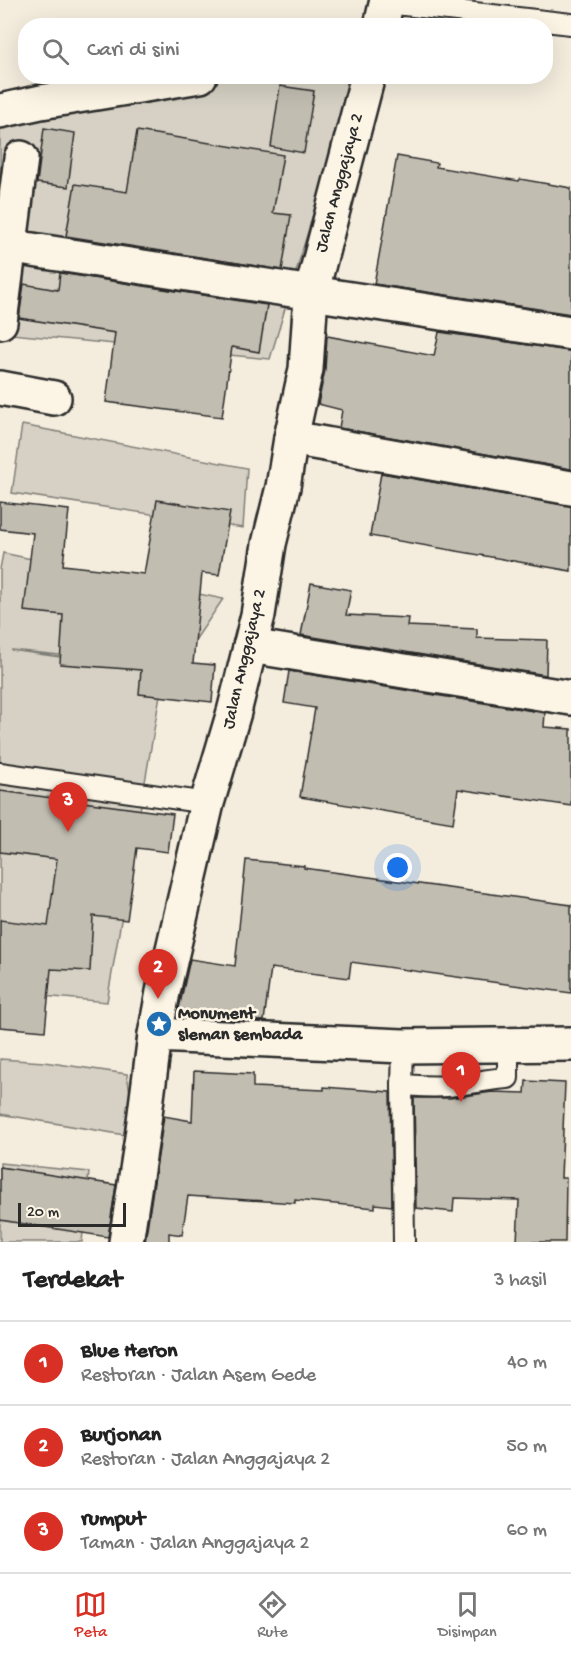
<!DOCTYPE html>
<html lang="id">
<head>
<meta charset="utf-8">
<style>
  :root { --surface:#fff; --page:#f2f2f2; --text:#222; --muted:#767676; --line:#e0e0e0; --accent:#d93025 }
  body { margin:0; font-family:"Gochi Hand",sans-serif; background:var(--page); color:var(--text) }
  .scale { position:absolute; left:18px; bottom:15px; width:108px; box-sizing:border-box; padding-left:6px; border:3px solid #2b2b2b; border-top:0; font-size:16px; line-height:21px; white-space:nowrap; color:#2b2b2b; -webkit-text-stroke:4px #fcf5e5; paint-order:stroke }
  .you { position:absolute; left:398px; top:868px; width:21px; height:21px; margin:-15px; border:4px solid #fff; border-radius:50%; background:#1a73e8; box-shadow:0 0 0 9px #1a73e833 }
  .badge { display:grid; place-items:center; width:39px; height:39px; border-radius:50%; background:var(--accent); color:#fff; font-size:20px; font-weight:700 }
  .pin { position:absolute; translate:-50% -50px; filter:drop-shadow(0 2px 3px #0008) }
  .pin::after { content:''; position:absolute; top:32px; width:21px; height:18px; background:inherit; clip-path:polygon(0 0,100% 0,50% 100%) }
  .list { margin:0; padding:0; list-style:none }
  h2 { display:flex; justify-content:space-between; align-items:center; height:78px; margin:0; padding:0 24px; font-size:26px }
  h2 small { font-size:20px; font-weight:400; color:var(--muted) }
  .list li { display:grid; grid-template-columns:39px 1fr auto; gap:18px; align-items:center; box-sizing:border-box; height:84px; padding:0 24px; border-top:2px solid var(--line) }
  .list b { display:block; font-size:22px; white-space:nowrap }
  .list p { margin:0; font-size:20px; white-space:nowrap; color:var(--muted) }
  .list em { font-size:20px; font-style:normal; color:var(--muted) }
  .icon { flex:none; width:33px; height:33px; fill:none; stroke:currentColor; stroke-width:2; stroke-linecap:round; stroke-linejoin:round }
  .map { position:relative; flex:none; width:571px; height:1242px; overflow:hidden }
  .search { position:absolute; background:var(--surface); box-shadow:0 6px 24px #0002; left:18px; right:18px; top:18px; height:66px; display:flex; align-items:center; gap:15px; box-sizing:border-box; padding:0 21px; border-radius:24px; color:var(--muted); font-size:22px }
  .sheet { height:330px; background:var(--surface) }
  nav { display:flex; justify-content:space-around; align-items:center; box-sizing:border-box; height:84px; border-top:2px solid var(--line); background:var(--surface); font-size:16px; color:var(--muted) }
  nav a { display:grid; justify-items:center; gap:3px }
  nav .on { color:var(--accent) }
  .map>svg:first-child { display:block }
  .green { fill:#d6d1c4; stroke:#807e78; stroke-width:1.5 }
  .building { fill:#c2bdb1; stroke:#2b2b2b; stroke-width:1.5 }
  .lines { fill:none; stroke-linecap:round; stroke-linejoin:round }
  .lane-casing { stroke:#2b2b2b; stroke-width:24 }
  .street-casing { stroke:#2b2b2b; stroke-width:38 }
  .secondary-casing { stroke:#2b2b2b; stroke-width:38 }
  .lane { stroke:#fcf5e5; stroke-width:20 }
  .street { stroke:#fcf5e5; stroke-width:33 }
  .secondary { stroke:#fcf5e5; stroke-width:33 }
  .labels { text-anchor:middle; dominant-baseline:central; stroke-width:5; stroke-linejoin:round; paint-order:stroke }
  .street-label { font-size:18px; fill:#2b2b2b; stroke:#fcf5e5 }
  .poi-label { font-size:18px; font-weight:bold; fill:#2b2b2b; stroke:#fcf5e5; text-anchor:start }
</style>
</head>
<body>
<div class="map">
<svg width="571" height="1242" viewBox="0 0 571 1242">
  <rect width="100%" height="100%" fill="#f4edde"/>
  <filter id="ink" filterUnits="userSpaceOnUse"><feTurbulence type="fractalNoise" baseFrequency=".0167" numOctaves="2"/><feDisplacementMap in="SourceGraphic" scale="12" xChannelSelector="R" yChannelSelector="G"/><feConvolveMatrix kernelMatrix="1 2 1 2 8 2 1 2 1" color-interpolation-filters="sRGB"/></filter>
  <g filter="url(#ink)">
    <!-- green -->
    <g class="green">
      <path d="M 183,77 L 354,77 L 270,359 L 1,333 L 0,338 L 0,111 Z"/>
      <path d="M 22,425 L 247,468 L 243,528 L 12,493 Z"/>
      <path d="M 3,553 L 223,599 L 177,667 L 11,650 L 164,672 L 107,1002 L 0,992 L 0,569 Z"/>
      <path d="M 0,1059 L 44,1062 L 127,1074 L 137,1137 L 0,1114 Z"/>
      <path d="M 0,1163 L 89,1172 L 82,1242 L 0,1242 Z"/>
    </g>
    <!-- building -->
    <g class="building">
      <path d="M 280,86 L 314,91 L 304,153 L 271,147 Z"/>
      <path d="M 44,128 L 75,133 L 68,187 L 37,183 Z"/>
      <path d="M 137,131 L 283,155 L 273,213 L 291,215 L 282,270 L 66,236 L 75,184 L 127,192 Z"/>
      <path d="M 397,156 L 437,163 L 436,167 L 519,181 L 520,179 L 571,188 L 571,314 L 374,284 Z"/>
      <path d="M 60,273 L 267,305 L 259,352 L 232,347 L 222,417 L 106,402 L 115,333 L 19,318 L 24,284 L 58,290 Z"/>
      <path d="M 439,332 L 571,351 L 571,469 L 339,428 L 342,410 L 318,404 L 325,370 L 327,336 L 434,356 Z"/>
      <path d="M 381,473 L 571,506 L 571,571 L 370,536 Z"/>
      <path d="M 157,500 L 230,512 L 219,575 L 202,573 L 193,663 L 215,665 L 212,702 L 139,694 L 141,670 L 60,664 L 63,615 L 24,611 L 33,533 L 0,529 L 0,502 L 69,510 L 63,565 L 144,574 Z"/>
      <path d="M 311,583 L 351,590 L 346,615 L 408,618 L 407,626 L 477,629 L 477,638 L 547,640 L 546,675 L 301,635 Z"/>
      <path d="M 289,671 L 545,713 L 544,727 L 571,729 L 571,806 L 458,789 L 453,823 L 300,797 L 315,708 L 284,703 Z"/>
      <path d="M 0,791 L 173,814 L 168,852 L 137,848 L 127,920 L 93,916 L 90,971 L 51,969 L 45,1031 L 0,1027 L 0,920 L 48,926 L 57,859 L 0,852 Z"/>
      <path d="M 246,860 L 304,866 L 304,868 L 571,905 L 571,993 L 351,962 L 349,978 L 271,968 L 264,1021 L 222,1019 L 178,1013 L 190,959 L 235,966 Z"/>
      <path d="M 194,1071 L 253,1074 L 253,1087 L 324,1090 L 324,1087 L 390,1092 L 392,1206 L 375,1204 L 375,1208 L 295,1200 L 295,1203 L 188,1196 L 182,1235 L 169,1233 L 169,1242 L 145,1242 L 164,1116 L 192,1121 Z"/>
      <path d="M 526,1081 L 565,1083 L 561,1178 L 566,1178 L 565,1242 L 517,1242 L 519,1200 L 454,1198 L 453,1212 L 416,1208 L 414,1098 L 450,1098 L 492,1092 L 525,1093 Z"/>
      <path d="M 0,1167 L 116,1185 L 108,1237 L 0,1220 Z"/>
    </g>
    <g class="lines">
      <!-- lane casing -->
      <g class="lane-casing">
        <g id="lane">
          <path d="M 387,3 L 571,24"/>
          <path d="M 0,773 L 207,803"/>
          <path d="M 403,1046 L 402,1085 L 404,1242"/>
          <path d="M 402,1085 C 420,1086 438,1088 456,1085 C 473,1083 490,1079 508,1078 L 508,1044"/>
        </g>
      </g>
      <!-- street casing -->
      <g class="street-casing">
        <g id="street">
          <path d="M 0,111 L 41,102 L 200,76"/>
          <path d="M 0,245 L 571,333"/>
          <path d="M 0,322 L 21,158"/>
          <path d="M 0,388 L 54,398"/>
          <path d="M 291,438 L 571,488"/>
          <path d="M 250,646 L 571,698"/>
        </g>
      </g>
      <!-- secondary casing -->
      <g class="secondary-casing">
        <g id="secondary">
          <path d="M 381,26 L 387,0"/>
          <path d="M 155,1035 L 403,1046 L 571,1044"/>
          <path d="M 126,1242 L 142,1137 L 155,1035 L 163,992 L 207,803 L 234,712 L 258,615 L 269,544 L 283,487 L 291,438 L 306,369 L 311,294 L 368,76"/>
        </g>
      </g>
      <!-- lane -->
      <use href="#lane" class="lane"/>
      <!-- street -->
      <use href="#street" class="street"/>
      <!-- secondary -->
      <use href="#secondary" class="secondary"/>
    </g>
  </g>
  <!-- icons -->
  <defs>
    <g id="sight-disc" transform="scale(1.35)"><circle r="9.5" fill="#1f6fb2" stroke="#fcf5e5"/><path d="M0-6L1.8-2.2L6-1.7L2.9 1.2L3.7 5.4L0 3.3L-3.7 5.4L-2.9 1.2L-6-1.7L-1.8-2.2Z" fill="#fff"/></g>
  </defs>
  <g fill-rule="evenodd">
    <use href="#sight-disc" x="159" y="1024"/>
  </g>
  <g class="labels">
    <!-- street labels -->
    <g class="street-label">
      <text transform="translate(340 183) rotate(-75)">Jalan Anggajaya 2</text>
      <text transform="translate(245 659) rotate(-77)">Jalan Anggajaya 2</text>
    </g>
    <!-- poi labels -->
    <g class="poi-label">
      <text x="178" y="1014">Monument<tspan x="178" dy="21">sleman sembada</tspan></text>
    </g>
  </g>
</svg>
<div class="scale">20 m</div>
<div class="you"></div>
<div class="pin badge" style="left:461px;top:1102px">1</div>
<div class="pin badge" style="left:158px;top:999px">2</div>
<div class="pin badge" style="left:68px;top:832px">3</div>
<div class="search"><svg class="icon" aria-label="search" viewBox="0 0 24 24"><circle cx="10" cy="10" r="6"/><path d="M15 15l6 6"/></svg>Cari di sini</div>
</div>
<section class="sheet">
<h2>Terdekat<small>3 hasil</small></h2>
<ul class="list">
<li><span class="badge">1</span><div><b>Blue Heron</b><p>Restoran · Jalan Asem Gede</p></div><em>40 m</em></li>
<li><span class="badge">2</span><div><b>Burjonan</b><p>Restoran · Jalan Anggajaya 2</p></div><em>50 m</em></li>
<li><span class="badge">3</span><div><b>rumput</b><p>Taman · Jalan Anggajaya 2</p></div><em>60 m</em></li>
</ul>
</section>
<nav>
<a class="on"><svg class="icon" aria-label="map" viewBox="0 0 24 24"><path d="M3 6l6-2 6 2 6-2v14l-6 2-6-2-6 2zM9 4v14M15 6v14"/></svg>Peta</a>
<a><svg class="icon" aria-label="directions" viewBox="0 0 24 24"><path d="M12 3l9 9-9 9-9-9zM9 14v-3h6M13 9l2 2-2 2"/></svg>Rute</a>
<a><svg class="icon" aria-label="saved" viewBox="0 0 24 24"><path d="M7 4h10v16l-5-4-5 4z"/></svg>Disimpan</a>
</nav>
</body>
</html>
